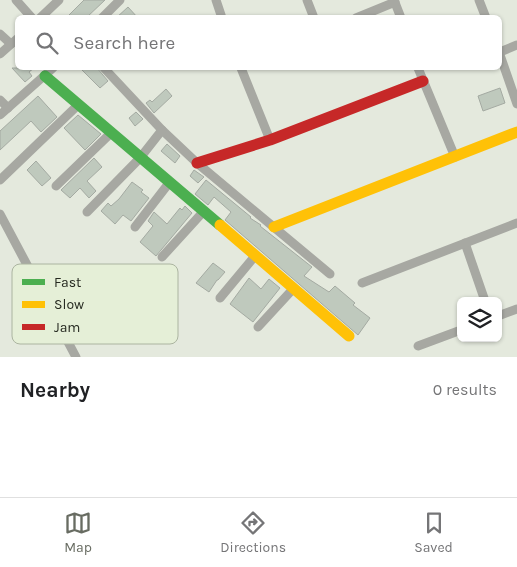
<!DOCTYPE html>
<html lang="en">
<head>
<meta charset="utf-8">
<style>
  :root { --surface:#fff; --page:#f6f6f6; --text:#202124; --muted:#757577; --line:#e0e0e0; --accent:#686c62 }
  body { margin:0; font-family:Karla,sans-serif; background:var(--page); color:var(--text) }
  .controls { position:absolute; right:15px; bottom:15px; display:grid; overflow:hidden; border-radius:8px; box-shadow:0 1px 4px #0004 }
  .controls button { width:45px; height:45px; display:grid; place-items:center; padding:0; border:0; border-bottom:1px solid var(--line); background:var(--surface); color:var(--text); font:25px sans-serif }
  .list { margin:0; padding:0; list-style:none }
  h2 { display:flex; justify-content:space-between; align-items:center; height:65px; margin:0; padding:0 20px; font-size:21px }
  h2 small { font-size:16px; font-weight:400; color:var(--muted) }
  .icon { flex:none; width:28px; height:28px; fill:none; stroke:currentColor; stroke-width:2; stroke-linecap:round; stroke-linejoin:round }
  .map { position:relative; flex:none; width:517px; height:357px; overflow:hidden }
  .search { position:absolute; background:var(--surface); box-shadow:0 1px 4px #0004; left:15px; right:15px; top:15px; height:55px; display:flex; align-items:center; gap:12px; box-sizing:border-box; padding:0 18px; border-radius:8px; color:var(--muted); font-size:19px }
  .sheet { height:140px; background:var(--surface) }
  nav { display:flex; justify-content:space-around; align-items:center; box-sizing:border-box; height:70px; border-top:1px solid var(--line); background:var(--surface); font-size:14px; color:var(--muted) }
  nav a { display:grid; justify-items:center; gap:2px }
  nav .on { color:var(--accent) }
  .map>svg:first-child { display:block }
  .building { fill:#bfc9bd; stroke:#a4aaa2 }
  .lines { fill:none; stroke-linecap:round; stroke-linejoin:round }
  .street { stroke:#a7a8a2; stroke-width:9 }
  .fast { stroke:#4caf50; stroke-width:11 }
  .slow { stroke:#ffc107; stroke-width:11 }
  .jam { stroke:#c62828; stroke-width:11 }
  .key { fill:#e5efd7; stroke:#abb4a0; stroke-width:1 }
  .key-label { font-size:14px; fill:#252920 }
</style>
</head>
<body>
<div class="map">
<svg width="517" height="357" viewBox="0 0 517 357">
  <rect width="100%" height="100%" fill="#e4e9dd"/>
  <!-- building -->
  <g class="building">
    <path d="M 84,0 L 105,0 L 86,18 L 66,18 Z"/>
    <path d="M 128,7 L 138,18 L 116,18 Z"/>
    <path d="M 12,68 L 34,68 L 29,72 L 32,76 L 25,82 Z"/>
    <path d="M 80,68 L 97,68 L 108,81 L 100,88 Z"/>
    <path d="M 500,88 L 505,103 L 483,111 L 478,96 Z"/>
    <path d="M 166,89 L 172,96 L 154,113 L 146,103 L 150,100 L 152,102 Z"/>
    <path d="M 38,96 L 57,117 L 41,132 L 31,121 L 0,150 L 0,131 Z"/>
    <path d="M 136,112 L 143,119 L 135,126 L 129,118 Z"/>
    <path d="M 78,115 L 101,134 L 85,150 L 64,128 Z"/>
    <path d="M 167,144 L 180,156 L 175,163 L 161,151 Z"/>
    <path d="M 94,158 L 102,167 L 87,181 L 96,191 L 89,198 L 80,188 L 70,198 L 61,190 Z"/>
    <path d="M 36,161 L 51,178 L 42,186 L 27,170 Z"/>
    <path d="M 194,170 L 204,177 L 198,183 L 190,176 Z"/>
    <path d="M 206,180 L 251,217 L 250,218 L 261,225 L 260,226 L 312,267 L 304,276 L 329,292 L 335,286 L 355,303 L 353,305 L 370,318 L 358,335 L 225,220 L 231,212 L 214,197 L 208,205 L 195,194 Z"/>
    <path d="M 132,182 L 143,190 L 141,192 L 149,198 L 131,221 L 123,215 L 115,224 L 101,211 L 108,203 L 111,206 L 119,199 Z"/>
    <path d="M 185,206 L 192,213 L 156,256 L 140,242 L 153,226 L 148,221 L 154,212 L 167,224 L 180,208 L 182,210 Z"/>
    <path d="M 213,263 L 225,272 L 218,280 L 217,280 L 209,292 L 196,283 Z"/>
    <path d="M 249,278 L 261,289 L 269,279 L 280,288 L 253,322 L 230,304 Z"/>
  </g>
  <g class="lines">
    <!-- street -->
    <g class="street">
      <path d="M 16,0 L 32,18"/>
      <path d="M 216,0 L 222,18"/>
      <path d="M 307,0 L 314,18"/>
      <path d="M 394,0 L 401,18"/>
      <path d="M 479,0 L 486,18"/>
      <path d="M 40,18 L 59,0"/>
      <path d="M 102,18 L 120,0"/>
      <path d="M 356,18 L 395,2"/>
      <path d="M 0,34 L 11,44"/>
      <path d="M 500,52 L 517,45"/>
      <path d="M 0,54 L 18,38"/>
      <path d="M 500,55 L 517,104"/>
      <path d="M 104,68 L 162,130 L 197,163 L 330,274"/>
      <path d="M 241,68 L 270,140"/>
      <path d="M 418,68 L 455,157"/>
      <path d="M 0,100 L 8,108"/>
      <path d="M 0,115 L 53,68"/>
      <path d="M 0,180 L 78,105"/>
      <path d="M 56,186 L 111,133"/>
      <path d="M 87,212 L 140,158 L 162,130"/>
      <path d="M 0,214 L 76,357"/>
      <path d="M 135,227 L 169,183"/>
      <path d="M 465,243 L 485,301"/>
      <path d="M 162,257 L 203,212"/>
      <path d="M 362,283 L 517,223"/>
      <path d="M 220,298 L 255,256"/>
      <path d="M 498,316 L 517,309"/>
      <path d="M 258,327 L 293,289"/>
      <path d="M 418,346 L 461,330"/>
    </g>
    <!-- fast -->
    <path class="fast" d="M 45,76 L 220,225"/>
    <!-- slow -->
    <g class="slow">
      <path d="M 220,225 L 349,336"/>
      <path d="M 274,227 L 517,132"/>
    </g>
    <!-- jam -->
    <path class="jam" d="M 197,163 L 270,140 L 423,81"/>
  </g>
  <!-- legend -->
  <rect x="12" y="264" width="166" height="80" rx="8" class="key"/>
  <rect x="22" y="279" width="23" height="6" fill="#4caf50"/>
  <rect x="22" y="301" width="23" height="7" fill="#ffc107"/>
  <rect x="22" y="324" width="23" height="6" fill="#c62828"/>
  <g class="key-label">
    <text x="54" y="287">Fast</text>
    <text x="54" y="309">Slow</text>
    <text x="54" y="332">Jam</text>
  </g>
</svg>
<div class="controls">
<button><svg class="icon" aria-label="layers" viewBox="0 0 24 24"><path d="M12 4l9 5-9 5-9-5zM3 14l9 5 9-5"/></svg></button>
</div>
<div class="search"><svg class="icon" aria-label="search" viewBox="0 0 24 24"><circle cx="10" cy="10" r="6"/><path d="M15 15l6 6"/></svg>Search here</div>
</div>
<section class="sheet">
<h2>Nearby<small>0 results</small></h2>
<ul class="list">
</ul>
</section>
<nav>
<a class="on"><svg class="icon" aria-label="map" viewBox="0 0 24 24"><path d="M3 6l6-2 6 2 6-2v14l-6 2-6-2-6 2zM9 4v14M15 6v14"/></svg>Map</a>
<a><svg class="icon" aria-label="directions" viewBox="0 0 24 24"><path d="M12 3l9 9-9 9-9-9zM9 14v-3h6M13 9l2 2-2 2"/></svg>Directions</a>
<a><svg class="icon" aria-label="saved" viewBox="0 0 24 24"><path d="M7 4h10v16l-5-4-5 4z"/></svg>Saved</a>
</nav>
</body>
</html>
